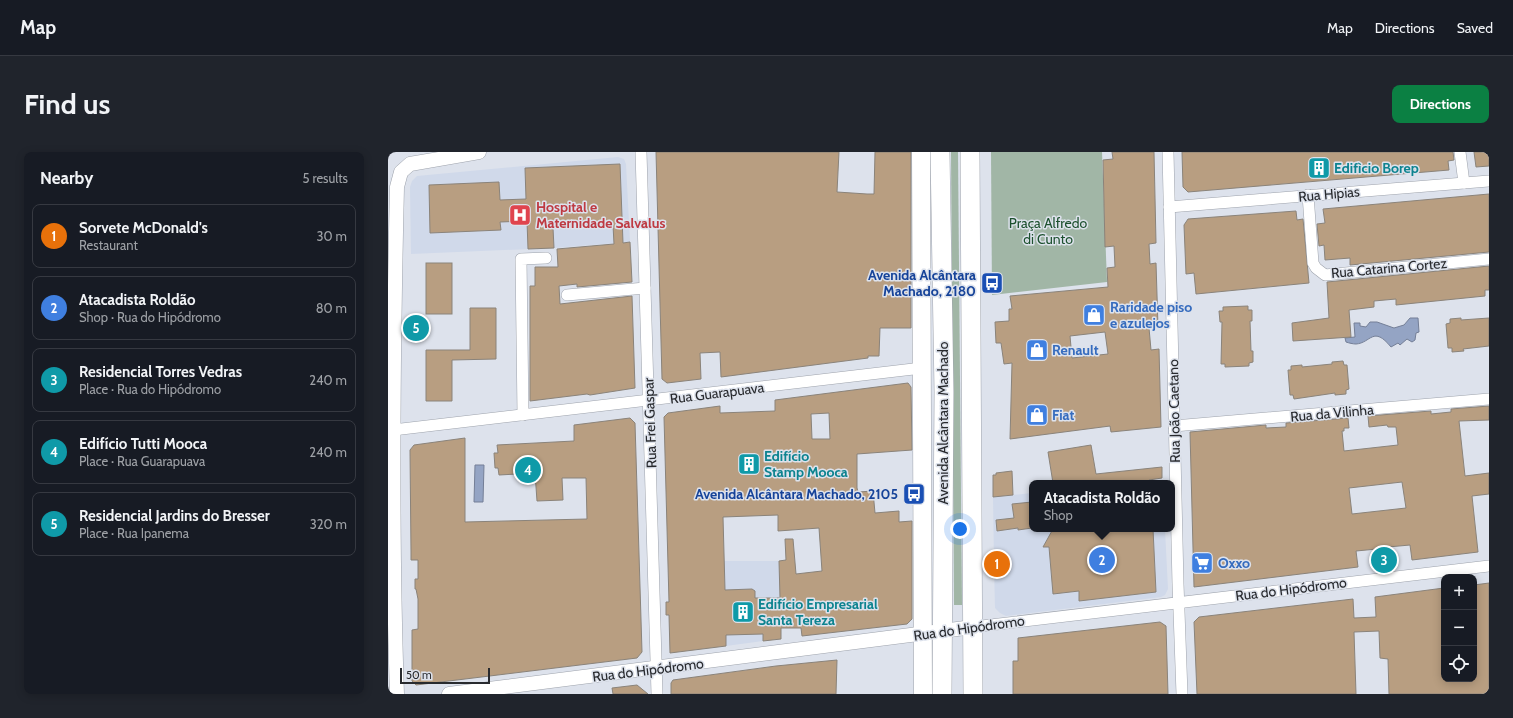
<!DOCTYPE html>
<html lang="en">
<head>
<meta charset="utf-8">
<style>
  :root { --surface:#171b24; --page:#20242c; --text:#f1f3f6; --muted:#9ea1a6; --line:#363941; --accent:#0b8043 }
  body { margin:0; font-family:Cabin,sans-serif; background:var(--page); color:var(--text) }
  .controls { position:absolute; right:12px; bottom:12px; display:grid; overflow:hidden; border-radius:8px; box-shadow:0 2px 10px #0003 }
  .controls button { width:36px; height:36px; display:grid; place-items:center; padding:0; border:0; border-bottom:1px solid var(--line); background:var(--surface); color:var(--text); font:20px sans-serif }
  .scale { position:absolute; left:12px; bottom:10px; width:90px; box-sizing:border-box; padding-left:4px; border:2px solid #282a2e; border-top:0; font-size:11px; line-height:14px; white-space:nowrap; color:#282a2e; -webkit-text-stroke:3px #dde2ec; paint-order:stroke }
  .you { position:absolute; left:572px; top:377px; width:14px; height:14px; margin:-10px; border:3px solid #fff; border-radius:50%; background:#1a73e8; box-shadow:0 0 0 6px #1a73e833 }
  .badge { display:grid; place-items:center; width:26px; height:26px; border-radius:50%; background:var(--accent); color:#fff; font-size:13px; font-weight:700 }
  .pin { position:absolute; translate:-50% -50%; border:2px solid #fff; box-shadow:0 1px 4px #0006 }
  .popup { position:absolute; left:641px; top:328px; width:146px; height:52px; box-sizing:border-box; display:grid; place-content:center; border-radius:8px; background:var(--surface); filter:drop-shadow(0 1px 3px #0005); font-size:13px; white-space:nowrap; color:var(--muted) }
  .popup b { font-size:15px; color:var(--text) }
  .popup::after { content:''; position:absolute; left:50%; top:100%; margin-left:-8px; border:8px solid transparent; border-top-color:var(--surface) }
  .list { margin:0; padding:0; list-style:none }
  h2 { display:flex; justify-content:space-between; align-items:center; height:52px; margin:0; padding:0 16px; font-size:17px }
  h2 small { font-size:13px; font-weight:400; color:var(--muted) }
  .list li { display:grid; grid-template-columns:26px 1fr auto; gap:12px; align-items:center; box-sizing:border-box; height:64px; margin:0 8px 8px; padding:0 8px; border:1px solid var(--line); border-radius:8px }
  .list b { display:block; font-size:15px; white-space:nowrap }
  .list p { margin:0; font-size:13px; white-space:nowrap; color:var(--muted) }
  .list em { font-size:13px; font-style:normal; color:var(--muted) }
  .icon { flex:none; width:22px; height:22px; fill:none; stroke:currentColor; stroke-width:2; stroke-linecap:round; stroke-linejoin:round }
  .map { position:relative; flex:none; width:1101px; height:542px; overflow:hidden; border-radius:8px }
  header { display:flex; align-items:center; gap:24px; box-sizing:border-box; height:56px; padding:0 20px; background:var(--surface); border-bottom:1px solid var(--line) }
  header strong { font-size:19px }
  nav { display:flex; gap:22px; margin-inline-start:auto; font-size:14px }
  .intro { display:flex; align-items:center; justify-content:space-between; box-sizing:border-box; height:96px; padding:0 24px }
  h1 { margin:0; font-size:28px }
  .button { padding:10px 18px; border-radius:8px; background:var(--accent); color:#fff; font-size:14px; font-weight:700 }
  main { display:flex; gap:24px; padding:0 24px }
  aside { flex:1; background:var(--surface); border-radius:8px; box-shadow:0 2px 10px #0003 }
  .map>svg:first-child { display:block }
  .built { fill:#d0d9ea }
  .green { fill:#a1b6a6 }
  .water { fill:#94a4c4; stroke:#747f97 }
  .building { fill:#b89e81; stroke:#8a837a; fill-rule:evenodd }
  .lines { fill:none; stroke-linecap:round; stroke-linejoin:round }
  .minor-casing { stroke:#9ea3ac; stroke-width:12 }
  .tertiary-casing { stroke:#9ea3ac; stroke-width:15 }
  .primary-casing { stroke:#9ea3ac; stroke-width:19 }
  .trunk-casing { stroke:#9ea3ac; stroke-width:20 }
  .minor { stroke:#fff; stroke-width:11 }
  .tertiary { stroke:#fff; stroke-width:14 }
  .primary { stroke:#fff; stroke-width:18 }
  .trunk { stroke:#fff; stroke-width:19 }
  .labels { text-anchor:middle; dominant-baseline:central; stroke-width:3; stroke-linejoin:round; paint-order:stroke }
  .culture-label { font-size:14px; font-weight:bold; fill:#0d838f; stroke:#dde2ec; text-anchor:start }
  .street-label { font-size:14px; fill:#282a2e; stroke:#dde2ec }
  .health-label { font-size:14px; font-weight:bold; fill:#be3a42; stroke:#dde2ec; text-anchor:start }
  .park-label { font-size:14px; fill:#1d512f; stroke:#dde2ec }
  .transit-label { font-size:14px; font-weight:bold; fill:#164399; stroke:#dde2ec; text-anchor:end }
  .shop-label { font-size:14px; font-weight:bold; fill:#366cbe; stroke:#dde2ec; text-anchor:start }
</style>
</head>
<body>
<header>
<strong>Map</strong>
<nav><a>Map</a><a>Directions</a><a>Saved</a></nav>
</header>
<div class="intro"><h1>Find us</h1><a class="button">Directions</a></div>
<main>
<aside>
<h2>Nearby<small>5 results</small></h2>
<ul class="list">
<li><span class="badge" style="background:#e8710a">1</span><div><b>Sorvete McDonald's</b><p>Restaurant</p></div><em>30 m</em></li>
<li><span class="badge" style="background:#3f7fe0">2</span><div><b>Atacadista Roldão</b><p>Shop · Rua do Hipódromo</p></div><em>80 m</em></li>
<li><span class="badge" style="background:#0f9aa8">3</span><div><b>Residencial Torres Vedras</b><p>Place · Rua do Hipódromo</p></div><em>240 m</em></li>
<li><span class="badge" style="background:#0f9aa8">4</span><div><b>Edifício Tutti Mooca</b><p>Place · Rua Guarapuava</p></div><em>240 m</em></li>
<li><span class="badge" style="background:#0f9aa8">5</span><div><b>Residencial Jardins do Bresser</b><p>Place · Rua Ipanema</p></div><em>320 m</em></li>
</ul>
</aside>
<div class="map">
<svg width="1101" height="542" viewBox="0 0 1101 542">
  <rect width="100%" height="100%" fill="#dde2ec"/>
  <!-- built -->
  <g class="built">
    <path d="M 230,5 L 236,7 L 238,12 L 242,90 L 166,96 L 23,102 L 22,35 L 24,29 L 29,24 Z"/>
    <path d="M 644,341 L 644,377 L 777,377 L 780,437 L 777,443 L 773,445 L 625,463 L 618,464 L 612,461 L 607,456 L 606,414 L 611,414 L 611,410 L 606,409 L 605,345 Z"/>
    <path d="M 336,409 L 391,409 L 392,446 L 374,446 L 375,489 L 338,494 Z"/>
  </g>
  <!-- green -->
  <g class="green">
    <path d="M 563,0 L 570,0 L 574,453 L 566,453 Z"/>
    <path d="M 603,0 L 714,0 L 719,130 L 604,143 Z"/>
  </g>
  <!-- water -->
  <g class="water">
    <path d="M 1022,166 L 1030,166 L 1031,180 L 1028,181 L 1027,188 L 1024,190 L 1019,187 L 1012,193 L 1010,191 L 1003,195 C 985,173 983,191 968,192 C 965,192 961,191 958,190 L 957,186 L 967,185 L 966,171 L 972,171 L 972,174 L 978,175 L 982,170 L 989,170 L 1006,176 L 1016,173 Z"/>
    <path d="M 87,313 L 96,313 L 95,350 L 86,350 Z"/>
  </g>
  <!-- building -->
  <g class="building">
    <path d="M 268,0 L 451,0 L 449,40 L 479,42 L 486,42 L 487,0 L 523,0 L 523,176 L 492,176 L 491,204 L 480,204 L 480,206 L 333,225 L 332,200 L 312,201 L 313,227 L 279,231 L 274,227 Z"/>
    <path d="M 724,0 L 766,0 L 768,91 L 761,92 L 762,112 L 768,111 L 770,175 L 761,176 L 763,198 L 771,197 L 773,275 L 723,280 L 722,274 L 622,287 L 624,211 L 616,212 L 613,191 L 608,191 L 607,170 L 621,169 L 621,157 L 624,157 L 622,144 L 720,135 L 719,116 L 727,115 L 726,94 L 717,95 L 715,8 L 725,7 ZM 717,180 L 720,202 L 684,206 L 682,184 Z"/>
    <path d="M 794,0 L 1065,0 L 1066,8 L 1060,9 L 1061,18 L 800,40 L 795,35 Z"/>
    <path d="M 1086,0 L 1101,0 L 1101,14 L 1088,15 Z"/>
    <path d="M 232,12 L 235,91 L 242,90 L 244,130 L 189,135 L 189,132 L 171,134 L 172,152 L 244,144 L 247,236 L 202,243 L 199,242 L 142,249 L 142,134 L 147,134 L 147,115 L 170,115 L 169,97 L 226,92 L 225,73 L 165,76 L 166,96 L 140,97 L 139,69 L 112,70 L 113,78 L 42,81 L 41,33 L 111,30 L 112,48 L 138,47 L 137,16 Z"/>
    <path d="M 1101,42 L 1101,100 L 962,113 L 962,106 L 937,108 L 936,93 L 931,94 L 929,72 L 937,71 L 935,57 Z"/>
    <path d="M 908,59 L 909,68 L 915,67 L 921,131 L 808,142 L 806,121 L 798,122 L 796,73 L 800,67 Z"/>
    <rect x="38" y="111" width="26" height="51"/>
    <path d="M 1101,114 L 1101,138 L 1097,138 L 1097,144 L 1008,153 L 1008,147 L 986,149 L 986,155 L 961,158 L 963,185 L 905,189 L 904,171 L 941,166 L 939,130 Z"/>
    <path d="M 860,154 L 860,158 L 864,158 L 864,169 L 862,169 L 863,199 L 865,199 L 865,210 L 861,211 L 861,214 L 837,215 L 837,212 L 833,212 L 834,170 L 832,170 L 831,159 L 835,159 L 835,155 Z"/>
    <path d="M 82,156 L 108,156 L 108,207 L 64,208 L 64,249 L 38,249 L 38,198 L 82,198 Z"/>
    <path d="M 1073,166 L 1073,168 L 1101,166 L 1101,194 L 1075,197 L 1076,199 L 1064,200 L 1064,196 L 1060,196 L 1058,172 L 1062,171 L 1062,167 Z"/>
    <path d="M 955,209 L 956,213 L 959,213 L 961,237 L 958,238 L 958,242 L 947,243 L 947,241 L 906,247 L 905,243 L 902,243 L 900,218 L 903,218 L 903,214 L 914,213 L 914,215 L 944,212 L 944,210 Z"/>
    <path d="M 520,231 L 523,235 L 524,298 L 469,302 L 469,336 L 470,340 L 485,339 L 487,361 L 511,359 L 511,370 L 524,369 L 524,467 L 519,472 L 414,484 L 413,476 L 393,476 L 393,487 L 375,489 L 375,482 L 338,483 L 338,494 L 282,501 L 281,463 L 278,463 L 278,450 L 281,450 L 276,265 L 280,261 L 332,254 L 332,261 L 387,259 L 387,248 ZM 441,261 L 442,287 L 424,287 L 423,262 ZM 390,363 L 390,379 L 431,376 L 434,419 L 408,422 L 405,387 L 397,387 L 398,408 L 391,409 L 392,446 L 367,446 L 367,439 L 364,437 L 337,438 L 335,365 Z"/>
    <path d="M 1101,254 L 1101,268 L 1071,269 L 1077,324 L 1101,321 L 1101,342 L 1084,344 L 1090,400 L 1024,408 L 1022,393 L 1000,395 L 1002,410 L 990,412 L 989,397 L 968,399 L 970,415 L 806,435 L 802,280 L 878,273 L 878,276 L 898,275 L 898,271 L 960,266 L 961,276 L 956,276 L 956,279 L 954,279 L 956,299 L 1010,293 L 1008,275 L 1000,275 L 999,273 L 981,275 L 980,264 L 1043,259 L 1043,262 L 1063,260 L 1063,257 ZM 1014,330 L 1018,356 L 964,362 L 961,336 Z"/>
    <path d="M 242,266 L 247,271 L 254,500 L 249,506 L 28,533 L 24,529 L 24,478 L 30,477 L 30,447 L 28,437 L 27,437 L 27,427 L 30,427 L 30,408 L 23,408 L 23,400 L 22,298 L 26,293 L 77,286 L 77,370 L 199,367 L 198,326 L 174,326 L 175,348 L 149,349 L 147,321 L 111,323 L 110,316 L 107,316 L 106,301 L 110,301 L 109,293 L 186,289 L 186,273 Z"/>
    <path d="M 703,293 L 708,322 L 774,315 L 774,326 L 761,328 L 761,331 L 665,331 L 660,300 Z"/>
    <path d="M 624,319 L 625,343 L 605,345 L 605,323 L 608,323 L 608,321 Z"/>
    <path d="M 644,350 L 644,376 L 630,378 L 630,376 L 609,379 L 608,368 L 626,366 L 624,352 Z"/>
    <path d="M 665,377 L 765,377 L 768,440 L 691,449 L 691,439 L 665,442 L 661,395 L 655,395 Z"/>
    <path d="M 1101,431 L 1101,542 L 1001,542 L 1000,507 L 992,506 L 991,479 L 966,480 L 968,542 L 809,542 L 806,470 L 811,465 L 965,447 L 966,466 L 988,465 L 987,445 L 1056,436 L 1056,527 L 1086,527 L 1086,433 Z"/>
    <path d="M 772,470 L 778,474 L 780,542 L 625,542 L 625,509 L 630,509 L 630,486 Z"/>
    <path d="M 449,508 L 448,542 L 283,542 L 283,531 L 285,528 L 388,514 Z"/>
    <path d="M 249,533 L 260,542 L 225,542 L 224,536 Z"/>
  </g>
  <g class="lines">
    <!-- minor casing -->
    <g class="minor-casing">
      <g id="minor">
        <path d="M 253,0 L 269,542"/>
        <path d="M 780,0 L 790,432 L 794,542"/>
        <path d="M 1072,0 L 1076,31"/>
        <path d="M 920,43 L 925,111 L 928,116 L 937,123 L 1101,107"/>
        <path d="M 781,55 L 1101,29"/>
        <path d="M 179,143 L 257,136"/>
        <path d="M 135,263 L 133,107 L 158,106"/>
        <path d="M 786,274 L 1101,247"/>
        <path d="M 5,278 L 534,216"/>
        <path d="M 585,475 L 1101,414"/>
      </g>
    </g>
    <!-- tertiary casing -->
    <g class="tertiary-casing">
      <g id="tertiary">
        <path d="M 9,542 C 3,373 5,204 9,35 L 13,20 L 22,12 L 91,0"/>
        <path d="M 61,542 L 585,475"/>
      </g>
    </g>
    <!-- primary casing -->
    <g class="primary-casing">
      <path id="primary" d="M 533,0 L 535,542"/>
    </g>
    <!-- trunk casing -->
    <g class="trunk-casing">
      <g id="trunk">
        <path d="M 552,0 L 556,240 L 554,542"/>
        <path d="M 582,0 L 585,542"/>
      </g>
    </g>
    <!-- minor -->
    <use href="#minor" class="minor"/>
    <!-- tertiary -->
    <use href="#tertiary" class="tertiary"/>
    <!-- primary -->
    <use href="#primary" class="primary"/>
    <!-- trunk -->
    <use href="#trunk" class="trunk"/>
  </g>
  <!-- icons -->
  <defs>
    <g id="building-square" transform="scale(1.15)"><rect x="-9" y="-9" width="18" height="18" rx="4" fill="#0f9aa8" stroke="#dde2ec"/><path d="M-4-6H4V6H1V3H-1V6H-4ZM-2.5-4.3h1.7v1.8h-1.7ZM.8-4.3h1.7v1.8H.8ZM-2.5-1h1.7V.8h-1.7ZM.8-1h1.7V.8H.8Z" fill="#fff"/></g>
    <g id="hospital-square" transform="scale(1.15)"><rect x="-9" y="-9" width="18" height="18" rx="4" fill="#e0444e" stroke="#dde2ec"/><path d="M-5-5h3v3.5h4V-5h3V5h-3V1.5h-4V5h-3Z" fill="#fff"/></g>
    <g id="bus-square" transform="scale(1.15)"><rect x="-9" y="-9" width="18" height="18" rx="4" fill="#1a4fb4" stroke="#dde2ec"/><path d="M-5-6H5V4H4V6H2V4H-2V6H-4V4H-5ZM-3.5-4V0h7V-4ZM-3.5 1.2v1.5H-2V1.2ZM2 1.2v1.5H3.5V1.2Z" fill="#fff"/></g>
    <g id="shop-square" transform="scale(1.15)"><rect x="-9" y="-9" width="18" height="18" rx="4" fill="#3f7fe0" stroke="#dde2ec"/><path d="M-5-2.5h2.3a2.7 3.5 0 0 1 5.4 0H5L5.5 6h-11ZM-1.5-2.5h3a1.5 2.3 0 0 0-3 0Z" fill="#fff"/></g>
    <g id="supermarket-square" transform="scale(1.15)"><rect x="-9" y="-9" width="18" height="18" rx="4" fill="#3f7fe0" stroke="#dde2ec"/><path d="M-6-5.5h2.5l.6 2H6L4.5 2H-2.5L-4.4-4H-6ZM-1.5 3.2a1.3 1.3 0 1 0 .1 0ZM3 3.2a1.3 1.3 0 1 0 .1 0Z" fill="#fff"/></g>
  </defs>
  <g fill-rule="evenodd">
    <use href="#building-square" x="931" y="16"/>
    <use href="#hospital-square" x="132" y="63"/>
    <use href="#bus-square" x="604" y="131"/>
    <use href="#shop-square" x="706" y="163"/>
    <use href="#shop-square" x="649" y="198"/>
    <use href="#shop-square" x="649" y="263"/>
    <use href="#building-square" x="361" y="312"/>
    <use href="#bus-square" x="526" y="342"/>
    <use href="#supermarket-square" x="814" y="411"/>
    <use href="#building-square" x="355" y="460"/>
  </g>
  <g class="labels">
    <!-- culture labels -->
    <g class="culture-label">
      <text x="946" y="16">Edifìcio Borep</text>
      <text x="376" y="304">Edifício<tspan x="376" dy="16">Stamp Mooca</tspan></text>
      <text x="370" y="452">Edifício Empresarial<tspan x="370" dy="16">Santa Tereza</tspan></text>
    </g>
    <!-- street labels -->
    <g class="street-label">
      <text transform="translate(941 42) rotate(-5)">Rua Hipias</text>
      <text transform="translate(1001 116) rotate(-5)">Rua Catarina Cortez</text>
      <text transform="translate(329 241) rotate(-7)">Rua Guarapuava</text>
      <text transform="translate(786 259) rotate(-91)">Rua João Caetano</text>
      <text transform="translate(944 261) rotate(-5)">Rua da Vilinha</text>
      <text transform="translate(262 271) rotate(-92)">Rua Frei Gaspar</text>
      <text transform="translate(555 271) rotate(-90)">Avenida Alcântara Machado</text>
      <text transform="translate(903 437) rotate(-7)">Rua do Hipódromo</text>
      <text transform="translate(581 476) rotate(-8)">Rua do Hipódromo</text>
      <text transform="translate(260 518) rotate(-7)">Rua do Hipódromo</text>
    </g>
    <!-- health labels -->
    <g class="health-label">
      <text x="148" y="55">Hospital e<tspan x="148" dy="16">Maternidade Salvalus</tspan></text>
    </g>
    <!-- park labels -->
    <g class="park-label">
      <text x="660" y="71">Praça Alfredo<tspan x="660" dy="16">di Cunto</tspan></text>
    </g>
    <!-- transit labels -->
    <g class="transit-label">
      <text x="588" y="123">Avenida Alcântara<tspan x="588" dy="16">Machado, 2180</tspan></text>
      <text x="510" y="342">Avenida Alcântara Machado, 2105</text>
    </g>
    <!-- shop labels -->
    <g class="shop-label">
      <text x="722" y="155">Raridade piso<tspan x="722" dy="16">e azulejos</tspan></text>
      <text x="664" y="198">Renault</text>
      <text x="664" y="263">Fiat</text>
      <text x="830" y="411">Oxxo</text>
    </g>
  </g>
</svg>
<div class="controls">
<button>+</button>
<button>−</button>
<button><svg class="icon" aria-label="locate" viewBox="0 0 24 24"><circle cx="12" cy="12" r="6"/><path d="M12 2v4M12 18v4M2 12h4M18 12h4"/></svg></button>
</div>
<div class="scale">50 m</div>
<div class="you"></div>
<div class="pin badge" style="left:609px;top:412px;background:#e8710a">1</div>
<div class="pin badge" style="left:714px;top:408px;background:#3f7fe0">2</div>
<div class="popup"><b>Atacadista Roldão</b>Shop</div>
<div class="pin badge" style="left:996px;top:408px;background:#0f9aa8">3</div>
<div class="pin badge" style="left:140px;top:318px;background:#0f9aa8">4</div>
<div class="pin badge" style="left:28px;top:176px;background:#0f9aa8">5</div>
</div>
</main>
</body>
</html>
